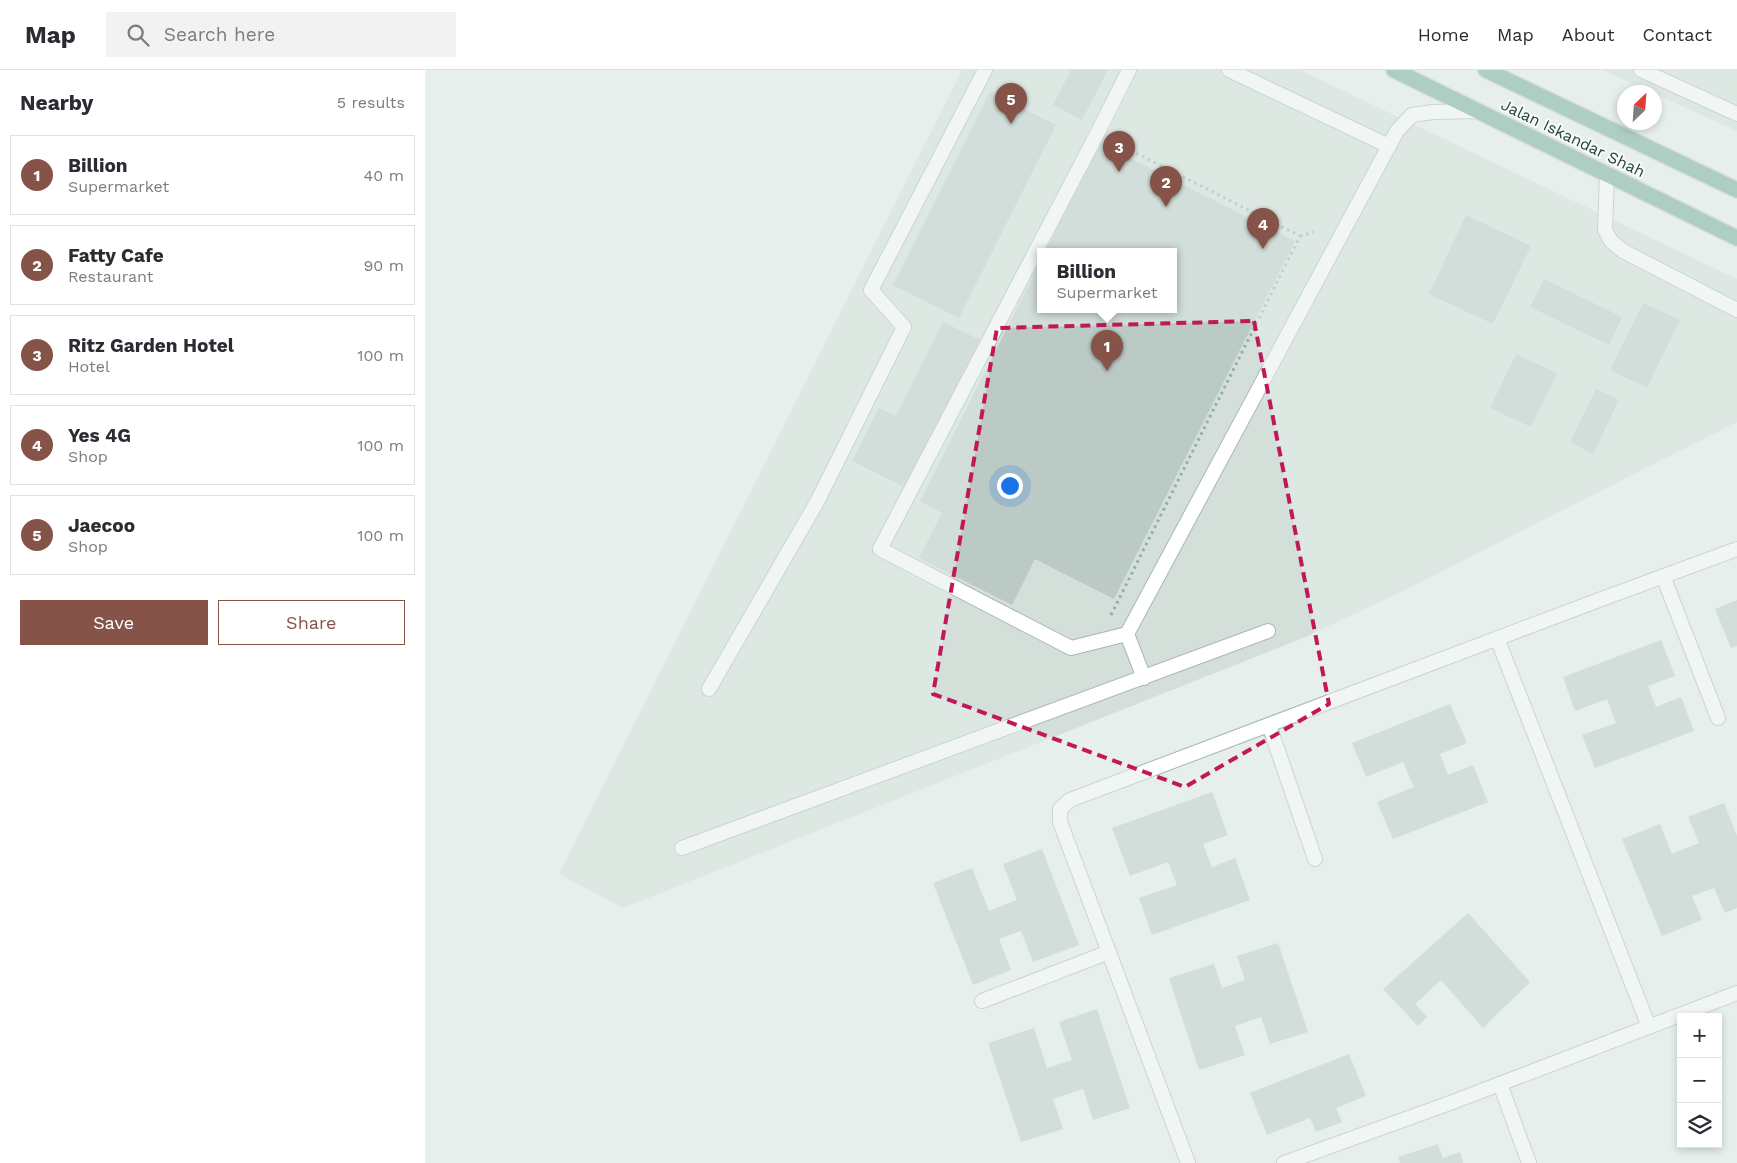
<!DOCTYPE html>
<html lang="en">
<head>
<meta charset="utf-8">
<style>
  :root { --surface:#fff; --page:#f2f2f3; --text:#2b2b33; --muted:#7c7c81; --line:#e1e1e2; --accent:#855347 }
  body { margin:0; font-family:"Work Sans",sans-serif; background:var(--page); color:var(--text) }
  .controls { position:absolute; right:15px; bottom:15px; display:grid; overflow:hidden; border-radius:0px; box-shadow:0 2px 8px #0003 }
  .controls button { width:45px; height:45px; display:grid; place-items:center; padding:0; border:0; border-bottom:1px solid var(--line); background:var(--surface); color:var(--text); font:25px sans-serif }
  .compass { position:absolute; left:1192px; top:15px; width:45px; height:45px; border-radius:50%; background:var(--surface); box-shadow:0 2px 8px #0003; rotate:25deg }
  .you { position:absolute; left:584px; top:415px; width:18px; height:18px; margin:-12px; border:4px solid #fff; border-radius:50%; background:#1a73e8; box-shadow:0 0 0 8px #1a73e833 }
  .badge { display:grid; place-items:center; width:32px; height:32px; border-radius:50%; background:var(--accent); color:#fff; font-size:16px; font-weight:700 }
  .pin { position:absolute; translate:-50% -41px; filter:drop-shadow(0 1px 2px #0008) }
  .pin::after { content:''; position:absolute; top:26px; width:18px; height:15px; background:inherit; clip-path:polygon(0 0,100% 0,50% 100%) }
  .popup { position:absolute; left:612px; top:178px; width:140px; height:65px; box-sizing:border-box; display:grid; place-content:center; border-radius:0px; background:var(--surface); filter:drop-shadow(0 1px 4px #0005); font-size:16px; white-space:nowrap; color:var(--muted) }
  .popup b { font-size:19px; color:var(--text) }
  .popup::after { content:''; position:absolute; left:50%; top:100%; margin-left:-10px; border:10px solid transparent; border-top-color:var(--surface) }
  .list { margin:0; padding:0; list-style:none }
  h2 { display:flex; justify-content:space-between; align-items:center; height:65px; margin:0; padding:0 20px; font-size:21px }
  h2 small { font-size:16px; font-weight:400; color:var(--muted) }
  .list li { display:grid; grid-template-columns:32px 1fr auto; gap:15px; align-items:center; box-sizing:border-box; height:80px; margin:0 10px 10px; padding:0 10px; border:1px solid var(--line); border-radius:0px }
  .list b { display:block; font-size:19px; white-space:nowrap }
  .list p { margin:0; font-size:16px; white-space:nowrap; color:var(--muted) }
  .list em { font-size:16px; font-style:normal; color:var(--muted) }
  .actions { display:flex; gap:10px; padding:15px 20px }
  .actions a { flex:1; padding:11px 0; border:1px solid var(--accent); border-radius:0px; text-align:center; font-size:18px; color:var(--accent) }
  .actions .main { background:var(--accent); color:#fff }
  .icon { flex:none; width:28px; height:28px; fill:none; stroke:currentColor; stroke-width:2; stroke-linecap:round; stroke-linejoin:round }
  .map { position:relative; flex:none; width:1312px; height:1093px; overflow:hidden }
  header { display:flex; align-items:center; gap:30px; box-sizing:border-box; height:70px; padding:0 25px; background:var(--surface); border-bottom:1px solid var(--line) }
  header strong { font-size:24px }
  nav { display:flex; gap:28px; margin-inline-start:auto; font-size:18px }
  .search { width:350px; height:45px; background:var(--page); display:flex; align-items:center; gap:12px; box-sizing:border-box; padding:0 18px; border-radius:0px; color:var(--muted); font-size:19px }
  main { display:flex }
  aside { flex:1; background:var(--surface) }
  .map>svg:first-child { display:block }
  .built { fill:#d4dfda; fill-rule:evenodd }
  .building { fill:#bbcac4 }
  .lines { fill:none; stroke-linecap:round; stroke-linejoin:round }
  .lane-casing { stroke:#a8b8b2; stroke-width:16 }
  .primary-casing { stroke:#c2cac8; stroke-width:18 }
  .path { stroke:#86b3a5; stroke-width:3; stroke-dasharray:2.5 4; stroke-linecap:butt }
  .lane { stroke:#fff; stroke-width:14 }
  .primary { stroke:#6aa596; stroke-width:15 }
  .marked { fill:none; stroke:#c2185b; stroke-width:4; stroke-dasharray:10 6; stroke-linejoin:round }
  .labels { text-anchor:middle; dominant-baseline:central; stroke-width:4; stroke-linejoin:round; paint-order:stroke }
  .street-label { font-size:16px; fill:#24423a; stroke:#f7fbf9 }
</style>
</head>
<body>
<header>
<strong>Map</strong>
<div class="search"><svg class="icon" aria-label="search" viewBox="0 0 24 24"><circle cx="10" cy="10" r="6"/><path d="M15 15l6 6"/></svg>Search here</div>
<nav><a>Home</a><a>Map</a><a>About</a><a>Contact</a></nav>
</header>
<main>
<aside>
<h2>Nearby<small>5 results</small></h2>
<ul class="list">
<li><span class="badge">1</span><div><b>Billion</b><p>Supermarket</p></div><em>40 m</em></li>
<li><span class="badge">2</span><div><b>Fatty Cafe</b><p>Restaurant</p></div><em>90 m</em></li>
<li><span class="badge">3</span><div><b>Ritz Garden Hotel</b><p>Hotel</p></div><em>100 m</em></li>
<li><span class="badge">4</span><div><b>Yes 4G</b><p>Shop</p></div><em>100 m</em></li>
<li><span class="badge">5</span><div><b>Jaecoo</b><p>Shop</p></div><em>100 m</em></li>
</ul>
<div class="actions"><a class="main">Save</a><a>Share</a></div>
</aside>
<div class="map">
<svg width="1312" height="1093" viewBox="0 0 1312 1093">
  <rect width="100%" height="100%" fill="#e6efeb"/>
  <!-- built -->
  <g class="built">
    <path d="M 537,0 L 875,0 L 1312,209 L 1312,352 L 976,522 L 878,568 L 198,838 L 134,804 ZM 616,182 L 748,182 L 748,240 L 616,240 Z"/>
    <path d="M 1177,0 L 1312,0 L 1312,61 L 1230,24 L 1230,22 L 1226,22 Z"/>
  </g>
  <!-- building -->
  <g class="building">
    <path d="M 646,0 L 683,0 L 657,50 L 628,35 Z"/>
    <path d="M 565,22 L 631,55 L 534,248 L 468,215 Z"/>
    <path d="M 675,73 L 870,171 L 689,529 L 610,489 L 587,535 L 494,488 L 517,443 L 495,431 L 616,191 L 616,240 L 748,240 L 748,182 L 620,182 Z"/>
    <path d="M 1041,145 L 1106,176 L 1068,254 L 1004,224 Z"/>
    <path d="M 1119,209 L 1197,247 L 1184,275 L 1105,237 Z"/>
    <path d="M 1218,233 L 1255,250 L 1222,318 L 1185,300 Z"/>
    <path d="M 518,252 L 555,270 L 481,418 L 427,391 L 454,338 L 471,346 Z"/>
    <path d="M 1091,284 L 1132,303 L 1106,357 L 1065,338 Z"/>
    <path d="M 1171,319 L 1194,330 L 1168,384 L 1145,372 Z"/>
    <path d="M 1312,530 L 1312,576 L 1306,578 L 1290,539 Z"/>
    <path d="M 1236,570 L 1250,606 L 1223,616 L 1231,637 L 1256,627 L 1269,661 L 1170,698 L 1157,665 L 1191,653 L 1182,629 L 1150,641 L 1138,607 Z"/>
    <path d="M 1025,634 L 1042,673 L 1015,684 L 1023,705 L 1048,695 L 1063,732 L 968,769 L 952,732 L 989,717 L 978,692 L 941,707 L 927,673 Z"/>
    <path d="M 787,722 L 803,765 L 778,774 L 787,797 L 810,788 L 825,830 L 727,865 L 714,828 L 752,815 L 743,792 L 705,806 L 687,758 Z"/>
    <path d="M 1299,733 L 1312,766 L 1312,838 L 1300,843 L 1289,818 L 1267,826 L 1277,850 L 1237,866 L 1197,769 L 1235,754 L 1247,784 L 1274,773 L 1263,747 Z"/>
    <path d="M 617,779 L 654,875 L 608,892 L 596,861 L 574,869 L 586,900 L 548,915 L 508,813 L 547,798 L 564,841 L 592,830 L 578,794 Z"/>
    <path d="M 1043,843 L 1105,912 L 1058,958 L 1016,910 L 990,934 L 1002,947 L 993,956 L 958,919 Z"/>
    <path d="M 853,873 L 883,962 L 845,974 L 836,947 L 810,956 L 820,985 L 774,1000 L 744,908 L 789,894 L 797,918 L 820,910 L 812,886 Z"/>
    <path d="M 672,939 L 705,1038 L 668,1050 L 658,1019 L 628,1029 L 638,1059 L 596,1072 L 563,973 L 609,958 L 622,998 L 647,990 L 634,952 Z"/>
    <path d="M 924,984 L 941,1026 L 911,1038 L 917,1052 L 891,1062 L 885,1048 L 842,1065 L 825,1023 Z"/>
    <path d="M 1013,1074 L 1018,1088 L 1035,1082 L 1038,1093 L 975,1093 L 973,1087 Z"/>
  </g>
  <g class="lines">
    <!-- lane casing -->
    <g class="lane-casing">
      <g id="lane">
        <path d="M 704,0 L 672,64 L 455,479 L 646,578 L 702,564 L 972,61 L 987,45 L 1008,42 L 1054,41"/>
        <path d="M 804,0 L 964,76"/>
        <path d="M 1216,0 L 1312,44"/>
        <path d="M 1182,104 L 1180,160 L 1186,171 L 1198,181 L 1312,240"/>
        <path d="M 1238,506 L 1293,648"/>
        <path d="M 702,564 L 719,608"/>
        <path d="M 1072,568 L 1224,957"/>
        <path d="M 284,619 L 392,432 L 479,257 L 446,220 L 560,0"/>
        <path d="M 844,655 L 890,789"/>
        <path d="M 257,778 L 843,561"/>
        <path d="M 557,931 L 684,882"/>
        <path d="M 1075,1014 L 1104,1093"/>
        <path d="M 763,1093 L 635,752 L 635,739 L 645,730 L 1174,530 L 1312,479"/>
        <path d="M 859,1093 L 1025,1033 L 1312,923"/>
      </g>
    </g>
    <!-- primary casing -->
    <g class="primary-casing">
      <g id="primary">
        <path d="M 969,0 L 1312,168"/>
        <path d="M 1061,0 L 1312,120"/>
      </g>
    </g>
    <!-- path -->
    <g class="path">
      <path d="M 875,166 L 889,162"/>
      <path d="M 686,545 L 875,166 L 689,72"/>
    </g>
    <!-- lane -->
    <use href="#lane" class="lane"/>
    <!-- primary -->
    <use href="#primary" class="primary"/>
  </g>
  <!-- marked area -->
  <path d="M0 0H1312V1093H0ZM 829,251 L 904,634 L 760,717 L 508,624 L 572,258 Z" fill="#e6efeb" fill-opacity=".55" fill-rule="evenodd"/>
  <path class="marked" d="M 829,251 L 904,634 L 760,717 L 508,624 L 572,258 Z"/>
  <g class="labels">
    <!-- street labels -->
    <g class="street-label">
      <text transform="translate(1148 68) rotate(26)">Jalan Iskandar Shah</text>
    </g>
  </g>
</svg>
<div class="controls">
<button>+</button>
<button>−</button>
<button><svg class="icon" aria-label="layers" viewBox="0 0 24 24"><path d="M12 4l9 5-9 5-9-5zM3 14l9 5 9-5"/></svg></button>
</div>
<svg class="compass" viewBox="-18 -18 36 36"><path d="M0-13l5 13h-10z" fill="#e53935"/><path d="M0 13l5-13h-10z" fill="#7c7c81"/></svg>
<div class="you"></div>
<div class="pin badge" style="left:682px;top:301px">1</div>
<div class="popup"><b>Billion</b>Supermarket</div>
<div class="pin badge" style="left:741px;top:137px">2</div>
<div class="pin badge" style="left:694px;top:102px">3</div>
<div class="pin badge" style="left:838px;top:179px">4</div>
<div class="pin badge" style="left:586px;top:54px">5</div>
</div>
</main>
</body>
</html>
